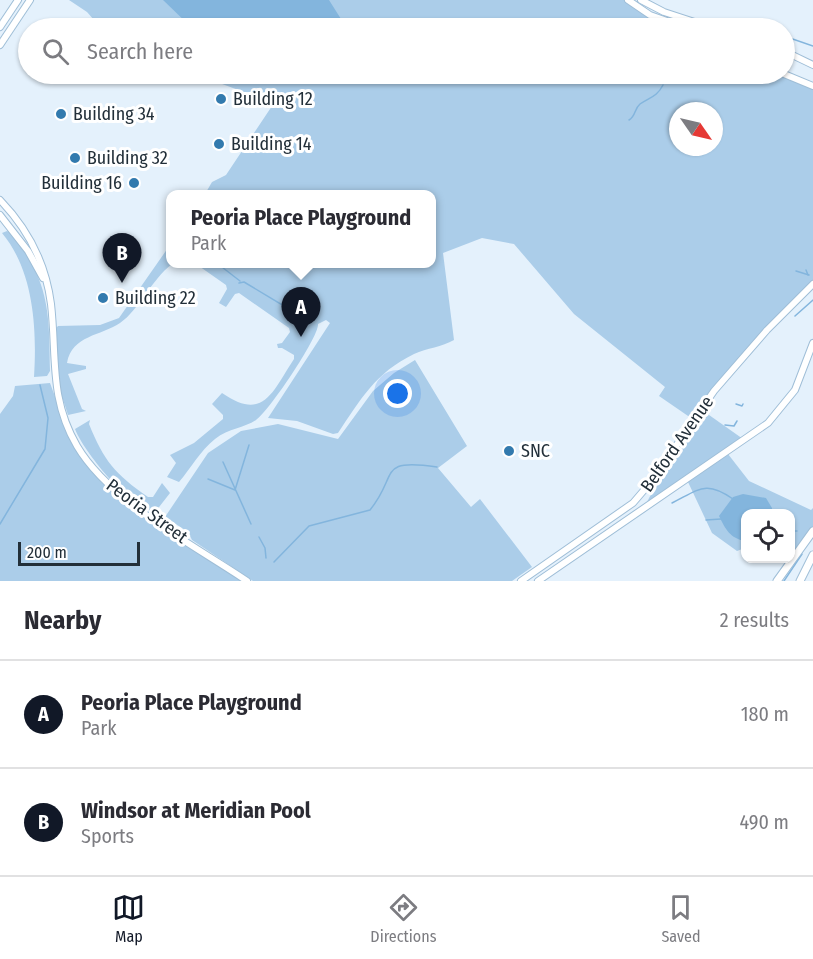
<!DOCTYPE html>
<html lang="en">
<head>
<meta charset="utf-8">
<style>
  :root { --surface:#fff; --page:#f2f2f3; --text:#2b2b33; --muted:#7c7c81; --line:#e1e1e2; --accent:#111827 }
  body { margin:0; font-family:"Fira Sans Condensed",sans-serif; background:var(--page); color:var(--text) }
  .controls { position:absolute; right:18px; bottom:18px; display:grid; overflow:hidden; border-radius:12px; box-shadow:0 2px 4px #0004 }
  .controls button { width:54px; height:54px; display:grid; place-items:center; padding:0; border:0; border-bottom:2px solid var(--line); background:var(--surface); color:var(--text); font:30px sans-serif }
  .compass { position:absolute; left:669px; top:102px; width:54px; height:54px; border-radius:50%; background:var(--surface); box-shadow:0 2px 4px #0004; rotate:124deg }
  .scale { position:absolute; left:18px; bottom:15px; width:122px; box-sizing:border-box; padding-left:6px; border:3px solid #222f39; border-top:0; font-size:16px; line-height:21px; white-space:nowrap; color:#222f39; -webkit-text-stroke:4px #fff; paint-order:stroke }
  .you { position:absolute; left:398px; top:394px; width:21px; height:21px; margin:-15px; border:4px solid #fff; border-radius:50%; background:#1a73e8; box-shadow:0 0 0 9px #1a73e833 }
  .badge { display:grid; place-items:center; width:39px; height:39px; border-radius:50%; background:var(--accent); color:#fff; font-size:20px; font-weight:700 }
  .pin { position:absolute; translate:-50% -50px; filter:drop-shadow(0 2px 3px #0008) }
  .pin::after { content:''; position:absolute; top:32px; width:21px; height:18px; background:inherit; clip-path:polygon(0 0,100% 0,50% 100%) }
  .popup { position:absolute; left:166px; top:190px; width:270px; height:78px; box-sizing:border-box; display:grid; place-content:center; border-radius:12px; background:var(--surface); filter:drop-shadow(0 2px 4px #0005); font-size:20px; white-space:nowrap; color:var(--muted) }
  .popup b { font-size:22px; color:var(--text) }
  .popup::after { content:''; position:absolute; left:50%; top:100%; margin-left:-12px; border:12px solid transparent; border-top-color:var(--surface) }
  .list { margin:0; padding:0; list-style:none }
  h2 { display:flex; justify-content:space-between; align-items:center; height:78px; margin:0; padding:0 24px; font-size:26px }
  h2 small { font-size:20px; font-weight:400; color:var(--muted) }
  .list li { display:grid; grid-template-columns:39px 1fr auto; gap:18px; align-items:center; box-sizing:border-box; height:108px; padding:0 24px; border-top:2px solid var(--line) }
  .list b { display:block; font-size:22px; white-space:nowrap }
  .list p { margin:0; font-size:20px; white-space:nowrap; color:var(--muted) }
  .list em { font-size:20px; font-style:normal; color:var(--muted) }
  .icon { flex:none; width:33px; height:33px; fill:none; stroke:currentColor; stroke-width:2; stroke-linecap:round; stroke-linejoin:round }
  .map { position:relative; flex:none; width:813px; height:581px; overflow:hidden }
  .search { position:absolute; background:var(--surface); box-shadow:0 2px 4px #0004; left:18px; right:18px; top:18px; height:66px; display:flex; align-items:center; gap:15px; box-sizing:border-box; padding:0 21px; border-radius:33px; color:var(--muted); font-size:22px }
  .sheet { height:294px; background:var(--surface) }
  nav { display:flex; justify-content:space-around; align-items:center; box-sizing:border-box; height:84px; border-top:2px solid var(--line); background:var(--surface); font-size:16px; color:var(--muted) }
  nav a { display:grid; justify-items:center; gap:3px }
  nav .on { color:var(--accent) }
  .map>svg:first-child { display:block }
  .green { fill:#abcde9; fill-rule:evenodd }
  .water { fill:#83b5dd }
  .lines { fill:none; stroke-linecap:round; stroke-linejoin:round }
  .stream { stroke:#83b5dd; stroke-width:1.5 }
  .major-casing { stroke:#9fbed7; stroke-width:8 }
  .highway-casing { stroke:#9fbed7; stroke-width:9 }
  .major { stroke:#fff; stroke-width:6 }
  .highway { stroke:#fff; stroke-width:7 }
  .poi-dot { fill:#327aae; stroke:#fff; stroke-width:2 }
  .labels { text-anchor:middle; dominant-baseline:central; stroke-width:6; stroke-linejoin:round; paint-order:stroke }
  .poi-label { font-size:18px; fill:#222f39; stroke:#fff; text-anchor:start }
  .street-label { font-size:18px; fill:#222f39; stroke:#fff }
</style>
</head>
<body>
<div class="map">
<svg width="813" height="581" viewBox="0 0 813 581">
  <rect width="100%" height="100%" fill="#e4f1fc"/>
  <!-- green -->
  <g class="green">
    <path d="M 69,0 L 625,0 L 680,28 L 101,28 L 87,12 Z"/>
    <path d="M 195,74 L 780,74 L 813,88 L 813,281 L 691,418 L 659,396 L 665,387 L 574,314 L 514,244 L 482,238 L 443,253 L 454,340 C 442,347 427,348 414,354 C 375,373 361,399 338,433 L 333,434 L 297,421 L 268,418 L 330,323 L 326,320 L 318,324 C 319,337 269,411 256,420 C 244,428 229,428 215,439 C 200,451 191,468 179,482 L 167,477 L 176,463 L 170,455 L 194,443 L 223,419 L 223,415 L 212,404 L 222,393 C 264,422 272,392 294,359 L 294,355 L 282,348 L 278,348 L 277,344 L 282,343 L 290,332 L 289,328 L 239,293 L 235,294 L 226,307 L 219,303 L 227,289 L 226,285 L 196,264 L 431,264 L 431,194 L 205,194 L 212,182 L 226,175 L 274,103 ZM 678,111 L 714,111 L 714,147 L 678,147 Z"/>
    <path d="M 7,231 C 15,234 22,247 27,255 C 51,294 49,327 50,371 L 47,376 L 34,377 C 37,330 34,271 2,233 Z"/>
    <path d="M 170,245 L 172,264 C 151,280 139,310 120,323 C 101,336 72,335 67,363 L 86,366 L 86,369 L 68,374 L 82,409 L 86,411 L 68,415 L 58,384 L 56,328 L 58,326 L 100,325 L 119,318 Z"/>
    <path d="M 415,360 L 467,446 L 438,468 L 471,507 L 480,499 L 532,567 L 512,581 L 253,581 L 192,540 L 188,532 L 165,517 L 208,453 L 241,431 L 278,424 L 338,439 L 373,391 L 394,373 Z"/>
    <path d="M 50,383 L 72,443 L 102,483 L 125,502 L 241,581 L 0,581 L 0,414 L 13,396 L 15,386 Z"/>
    <path d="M 702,410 L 743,439 L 648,504 L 647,502 L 670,458 Z"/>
    <path d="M 90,420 L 89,424 C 104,461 115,474 148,497 L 153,497 L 162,483 L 170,493 L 156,511 C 133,514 82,449 75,429 Z"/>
    <path d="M 728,454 L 749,481 L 811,510 L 813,508 L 813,527 L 790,558 L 790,514 L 746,514 L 745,548 L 737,551 L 712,533 L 688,482 Z"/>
  </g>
  <!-- water -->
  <g class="water">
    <path d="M 163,0 L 329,0 L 341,19 L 350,28 L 296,28 L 286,23 L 272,20 L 254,28 L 192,28 Z"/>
    <path d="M 743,494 L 766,498 L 772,508 L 772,513 L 746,514 L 745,541 C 730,538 726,530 719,516 L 733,497 Z"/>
  </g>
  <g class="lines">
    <!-- stream -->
    <g class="stream">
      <path d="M 753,22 L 766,28"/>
      <path d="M 784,36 L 813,46"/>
      <path d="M 629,120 C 636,116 634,109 640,104 C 650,97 657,97 663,85"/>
      <path d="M 218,264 L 240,281"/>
      <path d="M 806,270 L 808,275"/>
      <path d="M 796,271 L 809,275"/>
      <path d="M 239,283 L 244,282 L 294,312"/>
      <path d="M 292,310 L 315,310"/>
      <path d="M 795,316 L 813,300"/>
      <path d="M 736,404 L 742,406 L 743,404"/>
      <path d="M 725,425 L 734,426 L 737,421"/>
      <path d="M 223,462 L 251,524"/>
      <path d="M 208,479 L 235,490 L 249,445"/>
      <path d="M 672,503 C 700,489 706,480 733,499"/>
      <path d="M 706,520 L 721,519"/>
      <path d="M 0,524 L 45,449 L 48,418 L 40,385"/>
      <path d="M 791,531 L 797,531"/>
      <path d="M 259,537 L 265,548 L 266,558"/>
      <path d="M 274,562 L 309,526 L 370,510 C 399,475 376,458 437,467"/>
      <path d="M 784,581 L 802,554"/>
    </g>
    <!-- major casing -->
    <g class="major-casing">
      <g id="major">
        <path d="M 628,0 L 650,15 L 687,28"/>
        <path d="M 641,0 L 664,12 L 713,28"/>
        <path d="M 0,27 L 18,0"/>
        <path d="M 0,45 L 30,0"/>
        <path d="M 784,51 L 813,65"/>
        <path d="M 784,74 L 813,86"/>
        <path d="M 0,200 C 28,229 46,265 51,304 C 57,357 49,398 77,446 C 110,502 194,545 247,581"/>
        <path d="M 0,215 L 28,251 L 43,278"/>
        <path d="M 521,581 L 633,503 L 651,482 L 714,391 L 767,330 L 813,284"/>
        <path d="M 538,581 L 768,423 L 795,390 L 813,343"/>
      </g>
    </g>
    <!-- highway casing -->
    <g class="highway-casing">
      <g id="highway">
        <path d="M 777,581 L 813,531"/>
        <path d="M 800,581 L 813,555"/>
      </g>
    </g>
    <!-- major -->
    <use href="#major" class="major"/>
    <!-- highway -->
    <use href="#highway" class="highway"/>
  </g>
  <!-- markers -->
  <g class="poi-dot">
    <circle cx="221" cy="99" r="6"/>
    <circle cx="61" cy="114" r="6"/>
    <circle cx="219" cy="144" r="6"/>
    <circle cx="75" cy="158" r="6"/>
    <circle cx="134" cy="183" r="6"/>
    <circle cx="103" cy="298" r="6"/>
    <circle cx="509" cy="451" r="6"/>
  </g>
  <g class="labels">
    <!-- poi labels -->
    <g class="poi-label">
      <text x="233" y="99">Building 12</text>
      <text x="73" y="114">Building 34</text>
      <text x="231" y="144">Building 14</text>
      <text x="87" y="158">Building 32</text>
      <text x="122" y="183" text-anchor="end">Building 16</text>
      <text x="115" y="298">Building 22</text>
      <text x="521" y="451">SNC</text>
    </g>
    <!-- street labels -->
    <g class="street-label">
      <text transform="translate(677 444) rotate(-55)">Belford Avenue</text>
      <text transform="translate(147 511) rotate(36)">Peoria Street</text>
    </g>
  </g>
</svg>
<div class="controls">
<button><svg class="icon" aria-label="locate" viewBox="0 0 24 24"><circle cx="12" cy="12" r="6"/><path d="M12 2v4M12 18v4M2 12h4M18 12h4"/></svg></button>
</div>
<svg class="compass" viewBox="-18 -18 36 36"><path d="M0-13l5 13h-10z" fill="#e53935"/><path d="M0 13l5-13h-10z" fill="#7c7c81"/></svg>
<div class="scale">200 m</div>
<div class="you"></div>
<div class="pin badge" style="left:301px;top:337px">A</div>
<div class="popup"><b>Peoria Place Playground</b>Park</div>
<div class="pin badge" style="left:122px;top:283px">B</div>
<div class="search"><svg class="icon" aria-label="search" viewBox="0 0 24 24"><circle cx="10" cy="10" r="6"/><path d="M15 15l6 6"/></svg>Search here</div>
</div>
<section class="sheet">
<h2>Nearby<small>2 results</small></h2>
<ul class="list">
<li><span class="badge">A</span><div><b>Peoria Place Playground</b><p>Park</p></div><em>180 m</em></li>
<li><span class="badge">B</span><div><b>Windsor at Meridian Pool</b><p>Sports</p></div><em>490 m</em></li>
</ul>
</section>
<nav>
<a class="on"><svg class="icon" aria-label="map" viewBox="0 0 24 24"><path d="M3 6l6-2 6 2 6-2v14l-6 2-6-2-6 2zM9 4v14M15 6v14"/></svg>Map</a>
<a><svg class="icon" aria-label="directions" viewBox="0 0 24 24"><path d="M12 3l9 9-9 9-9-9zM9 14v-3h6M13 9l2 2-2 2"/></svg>Directions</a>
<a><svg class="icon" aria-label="saved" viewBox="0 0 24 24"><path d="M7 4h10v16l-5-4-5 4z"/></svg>Saved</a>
</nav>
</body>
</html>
